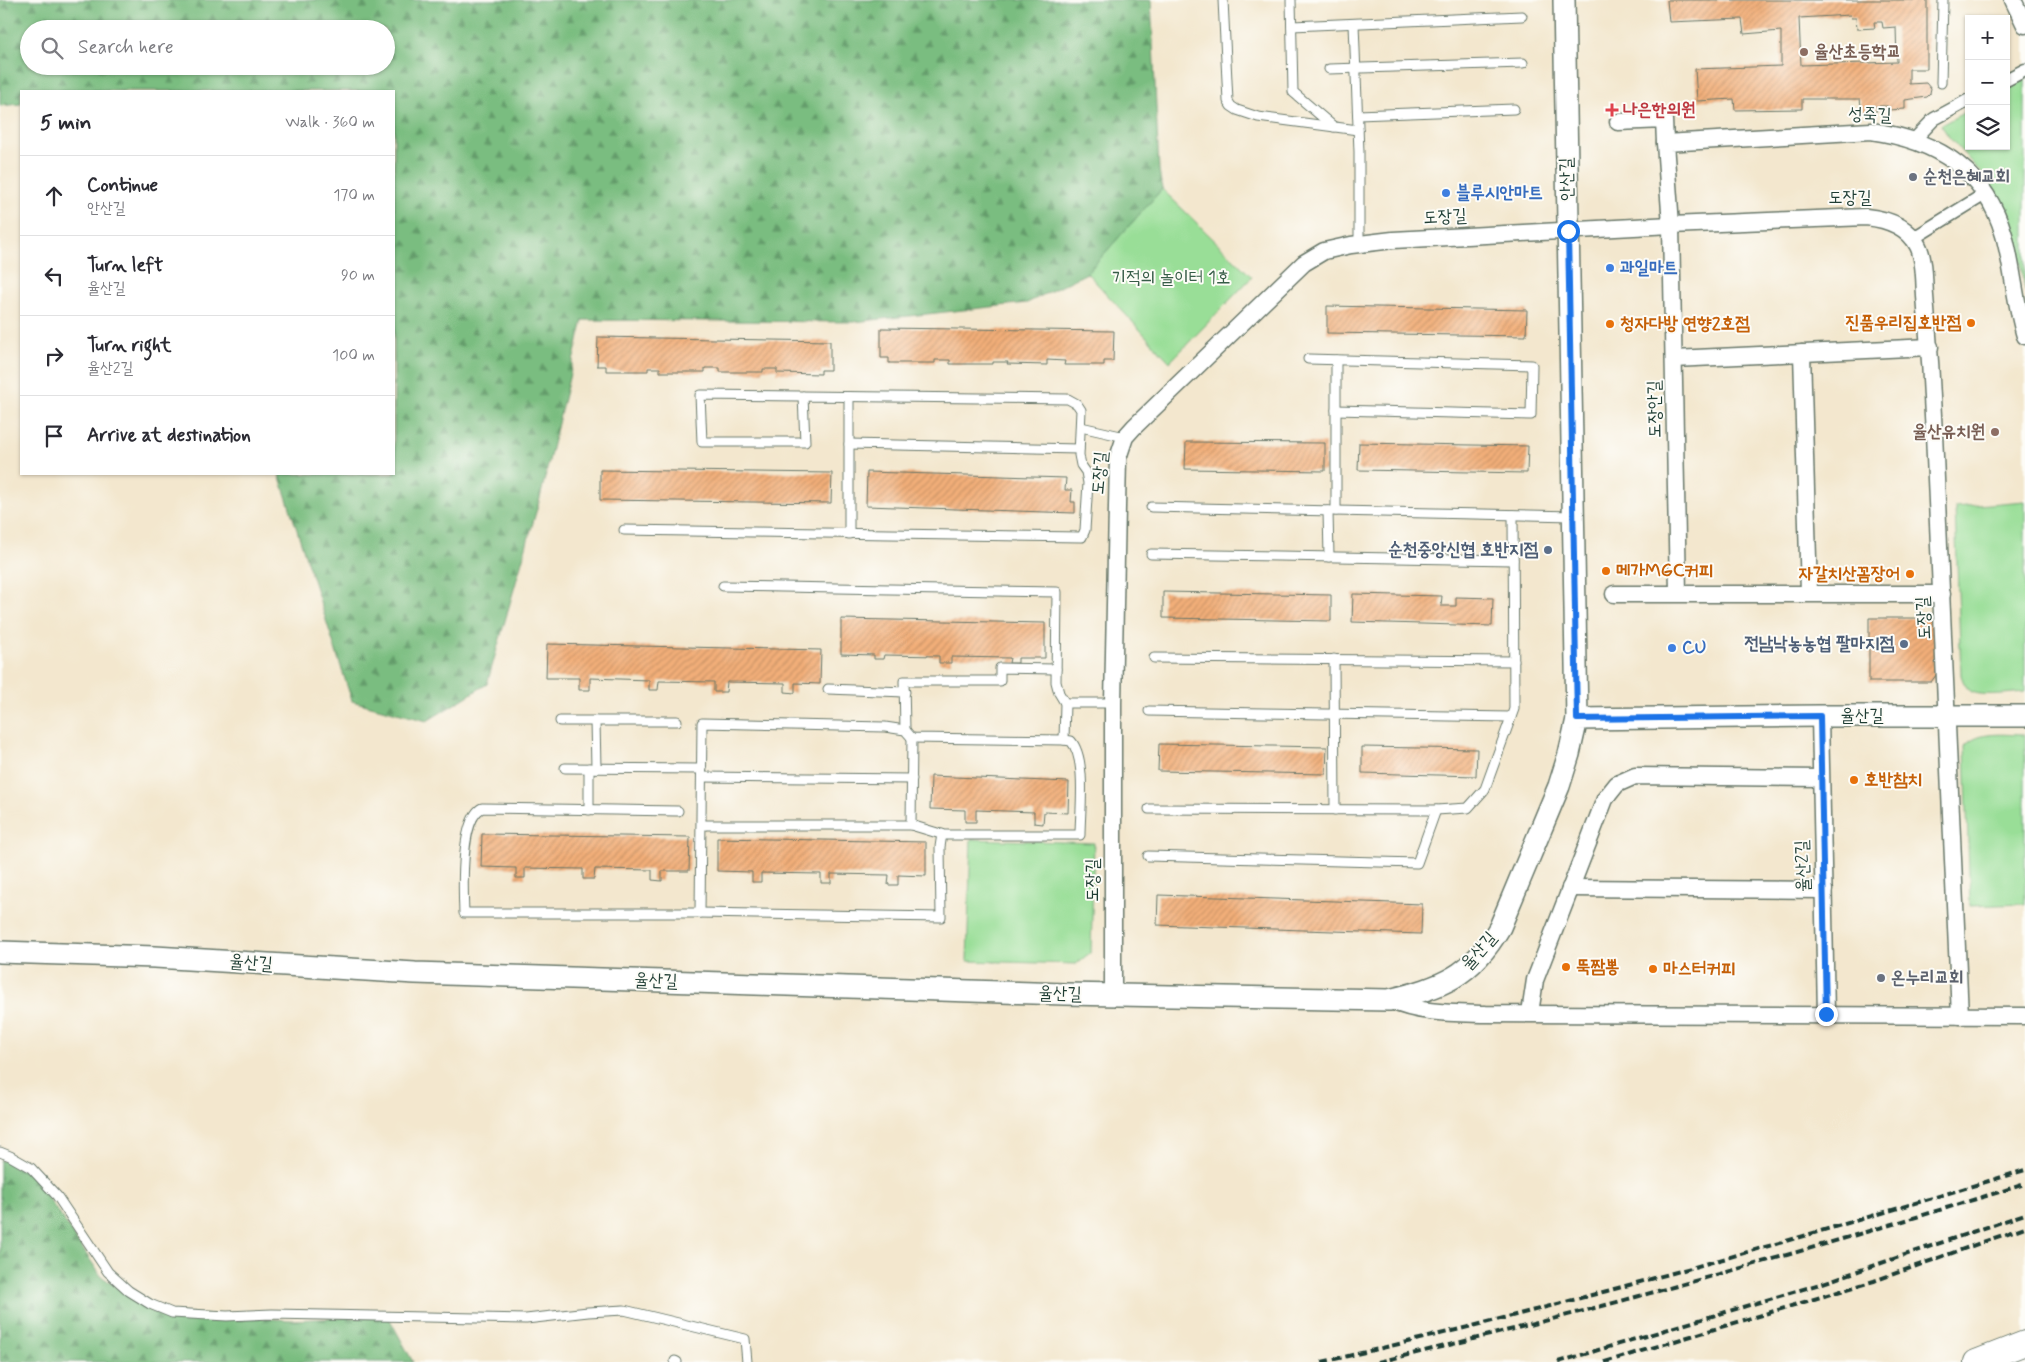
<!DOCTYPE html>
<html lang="en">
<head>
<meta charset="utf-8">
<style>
  :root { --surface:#fff; --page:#f2f2f3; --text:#2b2b33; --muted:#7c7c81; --line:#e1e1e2 }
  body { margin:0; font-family:Mynerve,"Poor Story",sans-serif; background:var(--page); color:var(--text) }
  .controls { position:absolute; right:15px; top:15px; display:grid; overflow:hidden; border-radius:0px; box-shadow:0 1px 4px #0004 }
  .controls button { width:45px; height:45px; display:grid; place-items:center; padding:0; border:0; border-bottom:1px solid var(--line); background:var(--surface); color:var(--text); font:25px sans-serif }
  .stop { position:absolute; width:15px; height:15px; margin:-11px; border:4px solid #1a73e8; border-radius:50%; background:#fff }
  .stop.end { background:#1a73e8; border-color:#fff; box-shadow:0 1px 5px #0008 }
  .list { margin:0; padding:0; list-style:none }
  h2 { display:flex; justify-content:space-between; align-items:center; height:65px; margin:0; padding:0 20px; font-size:21px }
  h2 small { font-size:16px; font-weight:400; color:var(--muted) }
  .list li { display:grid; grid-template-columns:32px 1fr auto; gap:15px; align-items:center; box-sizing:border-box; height:80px; padding:0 20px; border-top:1px solid var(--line) }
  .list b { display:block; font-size:19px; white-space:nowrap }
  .list p { margin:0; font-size:16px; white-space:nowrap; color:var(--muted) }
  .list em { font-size:16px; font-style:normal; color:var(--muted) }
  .icon { flex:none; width:28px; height:28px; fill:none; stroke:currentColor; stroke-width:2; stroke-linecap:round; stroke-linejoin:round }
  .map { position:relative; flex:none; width:2025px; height:1362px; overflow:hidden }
  .search { position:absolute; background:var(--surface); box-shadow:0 1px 4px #0004; left:20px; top:20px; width:375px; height:55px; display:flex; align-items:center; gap:12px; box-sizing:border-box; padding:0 18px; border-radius:28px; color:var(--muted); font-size:19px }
  .panel { position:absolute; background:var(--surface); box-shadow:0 1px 4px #0004; left:20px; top:90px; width:375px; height:385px; border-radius:0px }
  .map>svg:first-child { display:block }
  .green { fill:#99de97; stroke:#5c8e66 }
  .forest { fill:url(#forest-firs); stroke:#4c7d5a; fill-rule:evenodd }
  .building { fill:url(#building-hatch); fill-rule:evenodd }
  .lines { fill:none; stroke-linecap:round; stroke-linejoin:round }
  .service-casing { stroke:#69786a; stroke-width:11 }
  .pedestrian-casing { stroke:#69786a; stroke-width:15 }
  .minor-casing { stroke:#69786a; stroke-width:19 }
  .tertiary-casing { stroke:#69786a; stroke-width:24 }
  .secondary-casing { stroke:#69786a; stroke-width:26 }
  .service { stroke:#fff; stroke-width:9 }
  .pedestrian { stroke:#fff; stroke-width:12 }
  .minor { stroke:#fff; stroke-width:16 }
  .tertiary { stroke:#fff; stroke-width:21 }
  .secondary { stroke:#fff; stroke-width:24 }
  .rail { stroke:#1f3d34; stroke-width:4; stroke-dasharray:8 4; stroke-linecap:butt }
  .route { stroke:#1a73e8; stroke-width:6 }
  .education-dot { fill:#8d6e63; stroke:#fdfcf7; stroke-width:2 }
  .health-dot { fill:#e0444e; stroke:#fdfcf7; stroke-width:2 }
  .worship-dot { fill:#6b7280; stroke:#fdfcf7; stroke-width:2 }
  .shop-dot { fill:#3f7fe0; stroke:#fdfcf7; stroke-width:2 }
  .food-dot { fill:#e8710a; stroke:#fdfcf7; stroke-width:2 }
  .service-dot { fill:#5c6f8a; stroke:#fdfcf7; stroke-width:2 }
  .labels { text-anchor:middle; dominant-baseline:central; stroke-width:4; stroke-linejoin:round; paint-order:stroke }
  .education-label { font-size:18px; font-weight:bold; fill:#785e54; stroke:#fdfcf7; text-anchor:start }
  .health-label { font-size:18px; font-weight:bold; fill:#be3a42; stroke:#fdfcf7; text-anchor:start }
  .street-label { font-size:18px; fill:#1f3d34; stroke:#fdfcf7 }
  .worship-label { font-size:18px; font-weight:bold; fill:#5b616d; stroke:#fdfcf7; text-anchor:start }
  .shop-label { font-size:18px; font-weight:bold; fill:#366cbe; stroke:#fdfcf7; text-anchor:start }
  .park-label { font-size:18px; fill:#375d48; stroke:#fdfcf7 }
  .food-label { font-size:18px; font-weight:bold; fill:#c56008; stroke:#fdfcf7; text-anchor:start }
  .service-label { font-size:18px; font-weight:bold; fill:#4e5e75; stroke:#fdfcf7; text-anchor:end }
</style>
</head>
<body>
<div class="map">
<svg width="2025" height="1362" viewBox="0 0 2025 1362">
  <defs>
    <pattern id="forest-firs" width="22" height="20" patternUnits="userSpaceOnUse" patternTransform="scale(1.25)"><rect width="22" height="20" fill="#7abd80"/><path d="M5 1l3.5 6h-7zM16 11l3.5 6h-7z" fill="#639b6a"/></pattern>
    <pattern id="building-hatch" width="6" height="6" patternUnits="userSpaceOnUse" patternTransform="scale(1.25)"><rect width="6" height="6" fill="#f3af79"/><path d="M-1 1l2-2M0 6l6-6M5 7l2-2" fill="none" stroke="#c49064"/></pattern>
  </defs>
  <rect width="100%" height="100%" fill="#fdfcf7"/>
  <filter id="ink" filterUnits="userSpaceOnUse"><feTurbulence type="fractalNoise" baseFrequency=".02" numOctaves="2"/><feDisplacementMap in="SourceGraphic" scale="10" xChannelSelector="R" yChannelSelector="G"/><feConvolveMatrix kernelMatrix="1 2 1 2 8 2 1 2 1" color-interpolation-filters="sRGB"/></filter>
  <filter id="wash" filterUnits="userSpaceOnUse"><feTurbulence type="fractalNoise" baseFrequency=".0096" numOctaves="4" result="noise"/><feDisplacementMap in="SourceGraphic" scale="20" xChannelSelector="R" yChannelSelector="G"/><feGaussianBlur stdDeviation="1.12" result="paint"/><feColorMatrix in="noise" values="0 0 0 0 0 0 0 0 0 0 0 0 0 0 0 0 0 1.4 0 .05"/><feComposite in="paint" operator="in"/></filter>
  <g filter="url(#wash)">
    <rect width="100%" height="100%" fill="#f3e7ce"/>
    <!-- green -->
    <g class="green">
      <path d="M 2025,79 L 2025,291 L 2020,260 L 2008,212 L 1988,181 L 1949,137 L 1941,125 L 1969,110 L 1969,146 L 2006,146 L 2006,90 Z"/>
      <path d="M 1162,189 L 1252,277 L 1170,362 L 1087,273 Z"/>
      <path d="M 2025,501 L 2025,692 C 2013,693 1982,697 1972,692 C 1966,688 1963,682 1961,675 L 1955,507 Z"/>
      <path d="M 2025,735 L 2025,904 L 1970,906 L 1965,746 C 1979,730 2006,735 2025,735 Z"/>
      <path d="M 971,839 L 1094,843 L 1091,952 L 1076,964 L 967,961 Z"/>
    </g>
    <!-- forest -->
    <g class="forest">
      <path d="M 0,0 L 1151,0 L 1159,170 L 1162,189 L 1087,273 L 1027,303 L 854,322 L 583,320 L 540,498 L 487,684 L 427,721 L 352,701 L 279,474 L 394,474 L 394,91 L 21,91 L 21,104 L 0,106 ZM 29,29 L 386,29 L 386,66 L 29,66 Z"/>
      <path d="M 0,1160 L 17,1163 L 37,1181 L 101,1276 L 152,1312 L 291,1320 L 388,1316 L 413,1362 L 0,1362 Z"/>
    </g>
    <g id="blocks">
      <!-- building -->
      <g class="building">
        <path d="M 1667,0 L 1927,0 L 1927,69 L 1909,69 L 1909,84 L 1926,83 L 1931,89 L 1930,94 L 1927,97 L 1905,100 L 1905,109 L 1888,110 L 1888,106 L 1876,106 L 1877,111 L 1862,112 L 1860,99 L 1802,99 L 1802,109 L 1735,110 L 1734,99 L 1697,101 L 1695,69 L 1781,66 L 1781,31 L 1744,34 L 1742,19 L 1669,22 ZM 1850,15 L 1851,18 L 1856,18 L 1857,29 L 1875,28 L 1874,22 L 1882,22 L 1883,28 L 1896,27 L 1897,62 L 1801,65 L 1799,18 Z"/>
        <path d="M 1327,306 L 1527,310 L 1526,336 L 1327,333 Z"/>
        <path d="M 881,328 L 1114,331 L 1113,361 L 1104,361 L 1104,365 L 1064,365 L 1065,361 L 1047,360 L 1047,365 L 1007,364 L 1008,362 L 993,362 L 993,364 L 950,364 L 950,360 L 935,360 L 935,363 L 889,363 L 889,358 L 881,358 Z"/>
        <path d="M 598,337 L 830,341 L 830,370 L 821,370 L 821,374 L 777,373 L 777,369 L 763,369 L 763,372 L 720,372 L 720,368 L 705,368 L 705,372 L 660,372 L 660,368 L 648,368 L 648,371 L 606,371 L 606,366 L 597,366 Z"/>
        <path d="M 1186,442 L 1325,443 L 1325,471 L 1185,469 Z"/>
        <path d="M 1359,443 L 1528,446 L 1527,473 L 1358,470 Z"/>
        <path d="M 600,470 L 832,473 L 831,503 L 600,500 Z"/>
        <path d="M 867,472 L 1066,478 L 1065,490 L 1072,490 L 1071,502 L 1075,502 L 1075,513 L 866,506 Z"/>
        <path d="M 1163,592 L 1331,595 L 1331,621 L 1163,618 Z"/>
        <path d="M 1353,594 L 1442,596 L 1441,606 L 1456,606 L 1456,597 L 1493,598 L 1492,626 L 1352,622 Z"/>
        <path d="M 1869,618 L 1940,618 L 1939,671 L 1931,682 L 1869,682 Z"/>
        <path d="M 841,619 L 1045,623 L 1045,658 L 1018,658 L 1018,663 L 1009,663 L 1010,658 L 951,657 L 951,663 L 939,663 L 939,656 L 884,655 L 883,659 L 874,659 L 874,655 L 841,654 Z"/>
        <path d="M 547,644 L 821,650 L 820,684 L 795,683 L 795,693 L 785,692 L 785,683 L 727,682 L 726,692 L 714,692 L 714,682 L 659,681 L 658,690 L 649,690 L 649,680 L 590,678 L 590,690 L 579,690 L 579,678 L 546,678 Z"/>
        <path d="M 1159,744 L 1327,747 L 1326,774 L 1158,771 Z"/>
        <path d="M 1362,747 L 1477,749 L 1476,776 L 1362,773 Z"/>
        <path d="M 931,776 L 1069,782 L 1068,813 L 1044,812 L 1043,824 L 1034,823 L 1034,812 L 976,810 L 976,822 L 965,822 L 965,810 L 930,809 Z"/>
        <path d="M 482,834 L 690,837 L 689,871 L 662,871 L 662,881 L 652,880 L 652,870 L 595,869 L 594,879 L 583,879 L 583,869 L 525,868 L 525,878 L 516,878 L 516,868 L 481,867 Z"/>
        <path d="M 717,838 L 926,842 L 926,876 L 898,875 L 898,885 L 888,885 L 889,875 L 831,874 L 831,883 L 821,883 L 821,874 L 761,873 L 761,882 L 752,882 L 752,872 L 717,871 Z"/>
        <path d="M 1158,895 L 1422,904 L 1421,934 L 1157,925 Z"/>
      </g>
    </g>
  </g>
  <g filter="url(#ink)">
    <use href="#blocks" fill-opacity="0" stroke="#69786a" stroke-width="1"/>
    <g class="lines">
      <!-- service casing -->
      <g class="service-casing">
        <g id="service">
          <path d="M 1223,0 L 1228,101 L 1231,106 L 1237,110 L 1258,117 L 1358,130"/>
          <path d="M 1291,0 L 1293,92 L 1334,127"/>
          <path d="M 1354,24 L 1359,152 L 1359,244"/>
          <path d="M 1292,26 L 1522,16"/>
          <path d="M 1329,69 L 1523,63"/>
          <path d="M 1941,83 L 1943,0"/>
          <path d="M 1358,115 L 1514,109"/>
          <path d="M 1308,359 L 1532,365 L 1531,415 L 1336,410"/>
          <path d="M 1081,427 L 1125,437"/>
          <path d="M 849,444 L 1079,449"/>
          <path d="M 1151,507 L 1573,516"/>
          <path d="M 1328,511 L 1329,557"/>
          <path d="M 1336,511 L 1336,360"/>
          <path d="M 624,530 L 1082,537 L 1085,530 L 1088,483 L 1086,472 L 1081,465 L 1079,455 L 1081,410 L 1077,404 L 1068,399 L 700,395 L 702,442 L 805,442 L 803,396"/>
          <path d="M 849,534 L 849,397"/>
          <path d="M 1151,554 L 1513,560"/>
          <path d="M 1154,658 L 1514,661"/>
          <path d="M 1334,659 L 1335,810"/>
          <path d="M 828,689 L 905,692"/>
          <path d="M 1065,703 L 1113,703"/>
          <path d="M 1149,711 L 1511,717"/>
          <path d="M 560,721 L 677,721"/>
          <path d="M 595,721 L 596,768"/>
          <path d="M 905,730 L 904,681 L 1000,681 L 1000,668 L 1056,669"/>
          <path d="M 565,768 L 702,769"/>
          <path d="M 702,777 L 912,779"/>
          <path d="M 1149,809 L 1436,810 L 1468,808 L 1485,789 L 1514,709 L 1513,515"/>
          <path d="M 589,810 L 589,768"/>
          <path d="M 678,811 L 482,808 C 460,819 463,891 464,913 L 700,913 L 941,917 L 940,847 L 942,834"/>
          <path d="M 702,825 L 911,825 L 944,835 L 1080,835 C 1080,811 1087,759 1071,741 L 1064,740"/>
          <path d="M 911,825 L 912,738"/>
          <path d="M 1148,856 L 1417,863 L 1436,810"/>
          <path d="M 700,913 L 702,723 L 885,727 L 905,730 L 912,738 L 1064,740 L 1065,703 L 1059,693 L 1056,682 L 1057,592 L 723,586"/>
          <path d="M 0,1152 L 10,1156 L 31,1168 L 57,1196 L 108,1272 L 129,1291 L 150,1304 L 172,1313 L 227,1316 L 272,1314 L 526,1319 L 588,1312 L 624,1310 L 745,1339 L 747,1362"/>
          <path d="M 675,1361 L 677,1362"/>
        </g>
      </g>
      <!-- pedestrian casing -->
      <g class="pedestrian-casing">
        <g id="pedestrian">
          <path d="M 2006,80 L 2025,70"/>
          <path d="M 1914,140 L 1934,119 L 1969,100"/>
          <path d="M 1912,239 L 1985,194"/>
        </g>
      </g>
      <!-- minor casing -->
      <g class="minor-casing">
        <g id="minor">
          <path d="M 2013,0 L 2025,25"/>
          <path d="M 1618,122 L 1664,120 L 1665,143"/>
          <path d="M 1802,353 L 1809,593"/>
          <path d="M 1674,359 L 1930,347"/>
          <path d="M 1678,593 L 1671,225 L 1665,143 L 1871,131 C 1935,140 1985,169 2004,235 C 2013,268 2015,303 2025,336"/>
          <path d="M 1614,594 L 1942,594"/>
          <path d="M 1820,716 L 1826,1014"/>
          <path d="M 1570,888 L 1824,890"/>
          <path d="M 1113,994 L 1113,703 L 1118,458 L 1125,437 L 1134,427 L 1304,263 L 1324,251 L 1351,245 L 1393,240 L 1671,225 L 1866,217 C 1886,219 1908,226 1918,246 C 1925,260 1924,281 1925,296 C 1929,342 1932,388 1934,434 C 1944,628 1952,822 1960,1016"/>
          <path d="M 1389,1000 C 1420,1014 1452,1013 1486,1014 L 2025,1016"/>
          <path d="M 1530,1013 L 1535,980 L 1605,799 L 1617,784 L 1635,776 L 1820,778"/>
        </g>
      </g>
      <!-- tertiary casing -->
      <g class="tertiary-casing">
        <g id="tertiary">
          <path d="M 1564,0 L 1577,719"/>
          <path d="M 0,952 L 155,957 L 415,973 L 1065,994 L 1389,1000 C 1442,987 1471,977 1500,927 L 1559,786 L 1569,754 L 1577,719 L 1820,716 L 2025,716"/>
        </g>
      </g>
      <!-- secondary casing -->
      <g class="secondary-casing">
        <path id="secondary" d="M 1976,1362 L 2025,1343"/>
      </g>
      <!-- service -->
      <use href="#service" class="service"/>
      <!-- pedestrian -->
      <use href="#pedestrian" class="pedestrian"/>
      <!-- minor -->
      <use href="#minor" class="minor"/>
      <!-- tertiary -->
      <use href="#tertiary" class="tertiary"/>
      <!-- secondary -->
      <use href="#secondary" class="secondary"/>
      <!-- rail -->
      <g class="rail">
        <path d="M 1322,1362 C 1559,1308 1792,1241 2025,1170"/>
        <path d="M 1378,1362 C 1596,1311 1811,1250 2025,1184"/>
        <path d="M 1558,1362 L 1820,1284 L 2025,1214"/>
        <path d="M 1605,1362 L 1874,1281 L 2025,1227"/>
      </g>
    </g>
  </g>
  <g class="lines" filter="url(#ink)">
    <!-- route -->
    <path class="route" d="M 1568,231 L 1577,719 L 1820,716 L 1826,1014"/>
  </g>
  <!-- markers -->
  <g class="education-dot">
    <circle cx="1804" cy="52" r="5"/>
    <circle cx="1995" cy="432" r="5"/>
  </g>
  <path class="health-dot" d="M1609.5 102.5h5v5h5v5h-5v5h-5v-5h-5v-5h5z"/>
  <g class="worship-dot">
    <circle cx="1913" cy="177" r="5"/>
    <circle cx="1881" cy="978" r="5"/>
  </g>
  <g class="shop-dot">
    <circle cx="1446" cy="193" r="5"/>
    <circle cx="1610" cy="268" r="5"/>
    <circle cx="1672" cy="648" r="5"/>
  </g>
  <g class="food-dot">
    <circle cx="1971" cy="323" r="5"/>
    <circle cx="1610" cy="324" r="5"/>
    <circle cx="1606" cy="571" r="5"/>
    <circle cx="1910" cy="574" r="5"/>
    <circle cx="1854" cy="780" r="5"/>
    <circle cx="1566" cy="967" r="5"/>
    <circle cx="1653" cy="969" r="5"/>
  </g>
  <g class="service-dot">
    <circle cx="1548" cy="550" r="5"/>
    <circle cx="1904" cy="644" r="5"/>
  </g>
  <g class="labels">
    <!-- education labels -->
    <g class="education-label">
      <text x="1814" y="52">율산초등학교</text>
      <text x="1985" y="432" text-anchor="end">율산유치원</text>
    </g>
    <!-- health labels -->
    <g class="health-label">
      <text x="1623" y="110">나은한의원</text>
    </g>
    <!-- street labels -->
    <g class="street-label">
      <text transform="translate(1870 115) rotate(2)">성죽길</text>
      <text transform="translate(1567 179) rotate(-91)">안산길</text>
      <text x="1850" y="198">도장길</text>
      <text transform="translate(1445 217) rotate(-3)">도장길</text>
      <text transform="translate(1655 409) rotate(-91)">도장안길</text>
      <text transform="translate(1100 473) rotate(-85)">도장길</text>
      <text transform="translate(1924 618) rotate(-93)">도장길</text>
      <text x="1862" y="716">율산길</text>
      <text transform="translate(1803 866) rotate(-92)">율산2길</text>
      <text transform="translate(1093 880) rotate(-90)">도장길</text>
      <text transform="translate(1479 951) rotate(-49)">율산길</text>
      <text transform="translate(251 963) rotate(4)">율산길</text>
      <text transform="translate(656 981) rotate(2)">율산길</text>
      <text transform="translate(1060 994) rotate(1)">율산길</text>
    </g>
    <!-- worship labels -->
    <g class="worship-label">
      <text x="1923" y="177">순천은혜교회</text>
      <text x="1891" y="978">온누리교회</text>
    </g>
    <!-- shop labels -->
    <g class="shop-label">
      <text x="1456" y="193">블루시안마트</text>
      <text x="1620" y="268">과일마트</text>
      <text x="1682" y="648">CU</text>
    </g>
    <!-- park labels -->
    <g class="park-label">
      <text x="1171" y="278">기적의 놀이터 1호</text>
    </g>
    <!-- food labels -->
    <g class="food-label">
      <text x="1961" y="323" text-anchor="end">진품우리집호반점</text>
      <text x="1620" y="324">청자다방 연향2호점</text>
      <text x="1616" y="571">메가MGC커피</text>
      <text x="1900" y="574" text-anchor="end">자갈치산꼼장어</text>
      <text x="1864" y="780">호반참치</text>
      <text x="1576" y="967">뚝짬뽕</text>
      <text x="1663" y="969">마스터커피</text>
    </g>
    <!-- service labels -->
    <g class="service-label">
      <text x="1538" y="550">순천중앙신협 호반지점</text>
      <text x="1894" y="644">전남낙농농협 팔마지점</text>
    </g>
  </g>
</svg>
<div class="controls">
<button>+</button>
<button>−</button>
<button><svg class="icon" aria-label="layers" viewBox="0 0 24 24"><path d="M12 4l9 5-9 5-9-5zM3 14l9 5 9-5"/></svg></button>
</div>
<div class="stop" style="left:1568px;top:231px"></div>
<div class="stop end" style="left:1826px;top:1014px"></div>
<div class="search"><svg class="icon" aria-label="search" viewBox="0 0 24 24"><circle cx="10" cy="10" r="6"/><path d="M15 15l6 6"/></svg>Search here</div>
<section class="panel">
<h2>5 min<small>Walk · 360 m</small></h2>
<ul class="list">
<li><svg class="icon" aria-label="ahead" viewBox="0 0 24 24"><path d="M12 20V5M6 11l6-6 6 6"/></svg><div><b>Continue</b><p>안산길</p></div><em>170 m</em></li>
<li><svg class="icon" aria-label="left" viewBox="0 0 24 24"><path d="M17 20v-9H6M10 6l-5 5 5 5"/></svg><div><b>Turn left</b><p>율산길</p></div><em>90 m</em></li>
<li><svg class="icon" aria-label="right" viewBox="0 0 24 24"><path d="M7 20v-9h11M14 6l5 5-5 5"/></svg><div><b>Turn right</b><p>율산2길</p></div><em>100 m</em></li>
<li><svg class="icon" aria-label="arrive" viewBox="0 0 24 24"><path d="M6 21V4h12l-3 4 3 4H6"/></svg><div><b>Arrive at destination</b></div></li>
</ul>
</section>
</div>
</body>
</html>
